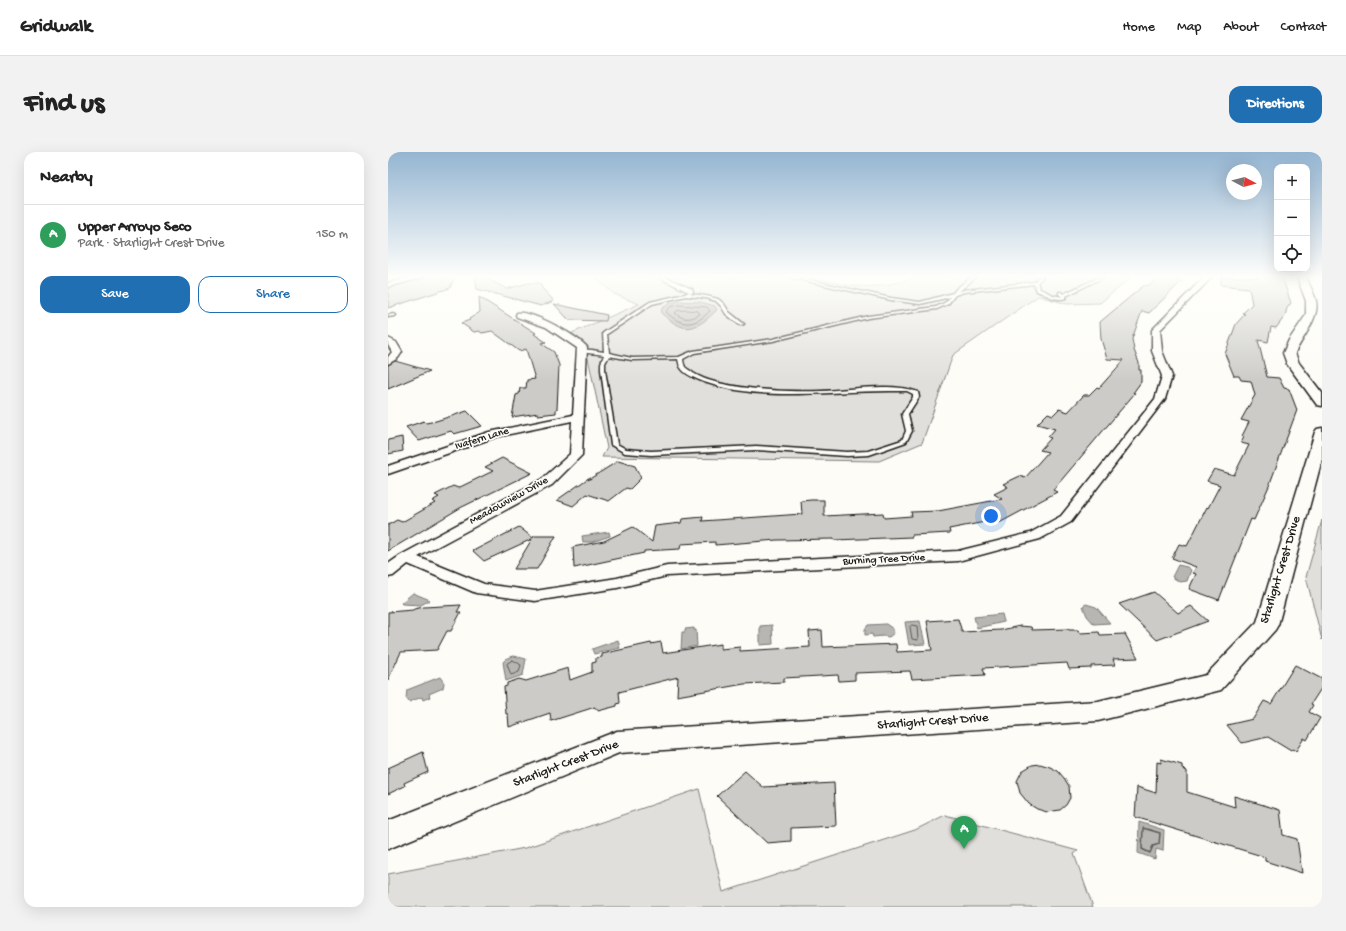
<!DOCTYPE html>
<html lang="en">
<head>
<meta charset="utf-8">
<style>
  :root { --surface:#fff; --page:#f2f2f2; --text:#222; --muted:#767676; --line:#e0e0e0; --accent:#1f6fb2 }
  body { margin:0; font-family:"Gochi Hand",sans-serif; background:var(--page); color:var(--text) }
  .controls { position:absolute; right:12px; top:12px; display:grid; overflow:hidden; border-radius:8px; box-shadow:0 4px 16px #0002 }
  .controls button { width:36px; height:36px; display:grid; place-items:center; padding:0; border:0; border-bottom:1px solid var(--line); background:var(--surface); color:var(--text); font:20px sans-serif }
  .compass { position:absolute; left:838px; top:12px; width:36px; height:36px; border-radius:50%; background:var(--surface); box-shadow:0 4px 16px #0002; rotate:97deg }
  .you { position:absolute; left:603px; top:364px; width:14px; height:14px; margin:-10px; border:3px solid #fff; border-radius:50%; background:#1a73e8; box-shadow:0 0 0 6px #1a73e833 }
  .badge { display:grid; place-items:center; width:26px; height:26px; border-radius:50%; background:var(--accent); color:#fff; font-size:13px; font-weight:700 }
  .pin { position:absolute; translate:-50% -33px; filter:drop-shadow(0 1px 2px #0008) }
  .pin::after { content:''; position:absolute; top:21px; width:14px; height:12px; background:inherit; clip-path:polygon(0 0,100% 0,50% 100%) }
  .list { margin:0; padding:0; list-style:none }
  h2 { display:flex; justify-content:space-between; align-items:center; height:52px; margin:0; padding:0 16px; font-size:17px }
  h2 small { font-size:13px; font-weight:400; color:var(--muted) }
  .list li { display:grid; grid-template-columns:26px 1fr auto; gap:12px; align-items:center; box-sizing:border-box; height:60px; padding:0 16px; border-top:1px solid var(--line) }
  .list b { display:block; font-size:15px; white-space:nowrap }
  .list p { margin:0; font-size:13px; white-space:nowrap; color:var(--muted) }
  .list em { font-size:13px; font-style:normal; color:var(--muted) }
  .actions { display:flex; gap:8px; padding:12px 16px }
  .actions a { flex:1; padding:9px 0; border:1px solid var(--accent); border-radius:12px; text-align:center; font-size:14px; color:var(--accent) }
  .actions .main { background:var(--accent); color:#fff }
  .icon { flex:none; width:22px; height:22px; fill:none; stroke:currentColor; stroke-width:2; stroke-linecap:round; stroke-linejoin:round }
  .map { position:relative; flex:none; width:934px; height:755px; overflow:hidden; border-radius:12px }
  header { display:flex; align-items:center; gap:24px; box-sizing:border-box; height:56px; padding:0 20px; background:var(--surface); border-bottom:1px solid var(--line) }
  header strong { font-size:19px }
  nav { display:flex; gap:22px; margin-inline-start:auto; font-size:14px }
  .intro { display:flex; align-items:center; justify-content:space-between; box-sizing:border-box; height:96px; padding:0 24px }
  h1 { margin:0; font-size:28px }
  .button { padding:10px 18px; border-radius:12px; background:var(--accent); color:#fff; font-size:14px; font-weight:700 }
  main { display:flex; gap:24px; padding:0 24px }
  aside { flex:1; background:var(--surface); border-radius:12px; box-shadow:0 4px 16px #0002 }
  .map>svg:first-child { display:block }
  .green { fill:#e0dfdb; stroke:#7e7e7c }
  .water { fill:#b7b6b2; stroke:#797876 }
  .lines { fill:none; stroke-linecap:round; stroke-linejoin:round }
  .shore-far1 { stroke:#5a5a58; stroke-width:1 }
  .shore { stroke:#5a5a58; stroke-width:1.5 }
  .building { fill:#cccbc8; stroke:#1c1c1c }
  .service-casing { stroke:#1c1c1c; stroke-width:3 }
  .minor-casing { stroke:#1c1c1c; stroke-width:3 }
  .tertiary-casing { stroke:#1c1c1c; stroke-width:3 }
  .service { fill:#fdfcf7; fill-rule:evenodd }
  .minor { fill:#fdfcf7; fill-rule:evenodd }
  .tertiary { fill:#fdfcf7; fill-rule:evenodd }
  .labels { text-anchor:middle; dominant-baseline:central; stroke-width:3.5; stroke-linejoin:round; paint-order:stroke }
  .street-label { font-size:11px; fill:#1c1c1c; stroke:#fdfcf7 }
  .near-street-label { font-size:13px; fill:#1c1c1c; stroke:#fdfcf7 }
</style>
</head>
<body>
<header>
<strong>Gridwalk</strong>
<nav><a>Home</a><a>Map</a><a>About</a><a>Contact</a></nav>
</header>
<div class="intro"><h1>Find us</h1><a class="button">Directions</a></div>
<main>
<aside>
<h2>Nearby<small></small></h2>
<ul class="list">
<li><span class="badge" style="background:#2e9e5b">A</span><div><b>Upper Arroyo Seco</b><p>Park · Starlight Crest Drive</p></div><em>150 m</em></li>
</ul>
<div class="actions"><a class="main">Save</a><a>Share</a></div>
</aside>
<div class="map">
<svg width="934" height="755" viewBox="0 0 934 755">
  <rect width="100%" height="100%" fill="#fdfcf7"/>
  <filter id="ink" filterUnits="userSpaceOnUse"><feTurbulence type="fractalNoise" baseFrequency=".025" numOctaves="2"/><feDisplacementMap in="SourceGraphic" scale="8" xChannelSelector="R" yChannelSelector="G"/><feConvolveMatrix kernelMatrix="1 2 1 2 8 2 1 2 1" color-interpolation-filters="sRGB"/></filter>
  <g filter="url(#ink)">
    <!-- green -->
    <g class="green">
      <path d="M 207,125 L 427,125 C 464,137 490,138 528,125 L 744,125 L 712,151 L 679,152 L 650,144 L 565,203 L 534,291 L 491,309 L 214,305 L 219,296 L 198,196 L 184,181 L 251,152 L 226,142 Z"/>
      <path d="M 934,368 L 934,488 L 918,425 Z"/>
      <path d="M 311,637 L 335,740 L 527,678 L 557,663 L 690,699 L 686,702 L 705,755 L 0,755 L 0,722 L 137,696 Z"/>
    </g>
    <!-- water -->
    <g class="water">
      <path d="M 290,149 L 313,150 L 327,154 L 329,158 C 306,180 297,182 273,161 L 274,156 L 281,152 Z"/>
      <path d="M 221,380 L 222,384 L 204,390 L 195,390 L 194,384 Z"/>
      <path d="M 790,413 L 799,415 L 803,418 L 799,429 L 792,430 L 784,425 Z"/>
      <path d="M 25,441 L 42,448 L 33,453 L 14,452 L 13,451 Z"/>
      <path d="M 698,452 L 708,455 L 722,471 L 706,472 L 699,464 L 695,454 Z"/>
      <path d="M 614,462 L 616,470 L 589,476 L 586,465 Z"/>
      <path d="M 532,469 L 537,492 L 521,493 L 517,470 Z"/>
      <path d="M 498,472 L 505,477 L 506,481 L 501,485 L 495,484 L 485,485 L 484,482 L 477,483 L 477,477 L 480,473 Z"/>
      <path d="M 384,473 L 385,492 L 372,493 L 372,474 Z"/>
      <path d="M 306,476 L 306,478 L 308,478 L 309,494 L 293,497 L 294,480 L 297,480 L 297,477 Z"/>
      <path d="M 230,488 L 232,496 L 206,502 L 204,497 Z"/>
      <path d="M 126,504 L 138,507 L 135,523 L 118,529 L 115,510 L 119,506 Z"/>
      <path d="M 52,525 L 56,531 L 55,536 L 41,542 L 42,545 L 35,548 L 34,545 L 21,550 L 18,546 L 19,538 Z"/>
      <path d="M 751,670 L 776,678 L 775,699 L 768,697 L 767,707 L 750,701 Z"/>
    </g>
    <g class="lines">
      <!-- shore-far1 -->
      <g class="shore-far1">
        <path d="M 291,153 L 319,155 L 322,159 C 306,175 294,175 278,160 L 282,155 Z"/>
        <path d="M 299,158 L 310,159 L 312,162 C 303,168 295,168 287,161 L 289,159 Z"/>
        <path d="M 524,473 L 529,474 L 530,488 L 524,487 L 522,475 Z"/>
        <path d="M 125,508 L 133,513 L 131,520 L 123,523 L 119,512 Z"/>
      </g>
      <!-- shore -->
      <path class="shore" d="M 755,676 L 772,681 L 771,692 L 765,694 L 762,701 L 754,697 Z"/>
    </g>
    <!-- building -->
    <g class="building">
      <path d="M 37,125 L 67,125 L 62,136 L 0,156 L 0,136 L 36,126 Z"/>
      <path d="M 87,125 L 96,125 L 119,137 L 140,131 L 152,131 L 154,136 L 166,149 L 153,154 L 89,137 Z"/>
      <path d="M 770,125 L 794,129 L 761,161 L 754,159 L 744,187 L 746,198 L 751,211 L 751,218 L 753,218 L 753,230 L 745,241 L 747,241 L 665,338 L 669,340 L 613,370 L 599,372 L 597,370 L 561,377 L 562,381 L 524,383 L 524,385 L 446,388 L 446,387 L 389,388 L 327,393 L 327,390 L 293,392 L 292,397 L 256,399 L 256,401 L 186,416 L 185,395 L 216,389 L 245,375 L 264,390 L 267,374 L 293,371 L 294,367 L 315,365 L 314,369 L 414,362 L 413,349 L 423,348 L 436,348 L 436,364 L 495,361 L 496,366 L 524,364 L 523,360 L 550,359 L 614,347 L 606,342 L 620,335 L 615,332 L 632,324 L 637,326 L 660,300 L 652,298 L 663,286 L 660,285 L 667,277 L 649,272 L 660,261 L 665,263 L 671,257 L 680,260 L 696,243 L 701,243 L 709,235 L 711,236 L 736,208 L 719,207 L 713,187 L 712,170 L 755,134 L 761,133 Z"/>
      <path d="M 833,125 L 894,125 L 903,151 L 899,156 L 897,164 L 888,176 L 883,175 L 880,190 L 870,188 L 879,225 L 891,226 L 896,236 L 901,237 L 909,258 L 881,334 L 866,368 L 863,367 L 831,448 L 801,437 L 808,422 L 805,421 L 808,415 L 784,406 L 791,392 L 799,394 L 819,355 L 820,356 L 832,333 L 819,329 L 826,317 L 846,323 L 861,293 L 853,291 L 856,285 L 854,284 L 861,270 L 853,268 L 867,243 L 863,229 L 853,228 L 851,224 L 846,224 L 837,202 L 848,172 L 857,162 L 855,161 L 864,152 L 861,136 L 833,133 Z"/>
      <path d="M 91,145 L 148,181 L 146,182 L 158,190 L 153,191 L 166,200 L 171,213 L 169,257 L 168,257 L 168,261 L 150,263 L 150,261 L 124,265 L 128,243 L 131,242 L 132,236 L 138,236 L 139,228 L 147,227 L 138,197 L 131,199 L 104,179 L 94,181 L 91,179 L 86,180 L 73,171 L 82,168 L 81,167 L 92,160 Z"/>
      <path d="M 166,152 L 219,163 L 218,169 L 181,168 Z"/>
      <path d="M 7,209 L 42,219 L 0,237 L 0,213 Z"/>
      <path d="M 79,259 L 94,274 L 66,282 L 63,279 L 31,289 L 18,275 L 36,269 L 38,271 L 48,269 Z"/>
      <path d="M 14,285 L 15,299 L 0,302 L 0,288 Z"/>
      <path d="M 114,306 L 144,321 L 72,356 L 0,399 L 0,373 L 9,368 L 14,370 L 47,351 L 44,349 L 51,345 L 47,343 L 65,334 L 70,336 L 105,319 L 97,315 Z"/>
      <path d="M 230,309 L 247,314 L 253,326 L 242,337 L 238,336 L 221,349 L 199,342 L 185,354 L 169,348 L 202,325 L 200,328 Z"/>
      <path d="M 131,375 L 145,386 L 146,384 L 168,384 L 149,417 L 126,417 L 144,387 L 96,409 L 85,399 Z"/>
      <path d="M 766,440 L 790,461 L 803,454 L 820,469 L 769,488 L 731,452 Z"/>
      <path d="M 73,453 L 69,460 L 73,460 L 63,479 L 59,479 L 49,498 L 13,500 L 0,528 L 0,460 L 25,458 L 26,457 L 36,455 Z"/>
      <path d="M 570,467 L 574,480 L 613,478 L 632,474 L 643,475 L 644,478 L 680,477 L 681,478 L 690,478 L 692,481 L 711,480 L 712,483 L 737,482 L 750,506 L 725,507 L 727,513 L 703,514 L 703,516 L 681,517 L 679,511 L 595,516 L 597,523 L 524,527 L 522,519 L 467,521 L 467,528 L 451,529 L 450,523 L 396,526 L 396,530 L 356,532 L 289,544 L 290,525 L 231,540 L 232,551 L 229,552 L 229,554 L 210,559 L 210,557 L 207,557 L 207,555 L 163,569 L 162,561 L 121,575 L 120,562 L 118,562 L 116,535 L 119,534 L 119,531 L 131,527 L 138,529 L 180,516 L 182,528 L 204,520 L 204,511 L 208,510 L 208,506 L 214,505 L 214,502 L 263,491 L 263,492 L 273,490 L 275,501 L 333,492 L 333,497 L 352,495 L 352,499 L 422,495 L 421,479 L 434,478 L 435,495 L 508,492 L 509,500 L 544,498 L 539,469 Z"/>
      <path d="M 907,513 L 934,527 L 934,535 L 923,552 L 925,553 L 921,560 L 932,566 L 919,588 L 916,586 L 908,599 L 904,597 L 903,599 L 880,585 L 854,591 L 839,573 L 865,567 L 876,549 L 883,552 Z"/>
      <path d="M 35,600 L 40,620 L 16,631 L 17,634 L 0,642 L 0,616 Z"/>
      <path d="M 773,607 L 794,613 L 794,617 L 799,619 L 799,640 L 847,655 L 846,644 L 892,658 L 895,683 L 909,687 L 914,721 L 877,709 L 877,705 L 747,665 L 749,635 L 768,641 L 769,610 L 773,611 Z"/>
      <path d="M 652,612 L 662,615 L 670,619 L 676,626 L 681,634 L 682,646 L 678,653 L 672,658 L 659,660 L 649,657 L 641,652 L 632,641 L 629,629 L 634,619 L 644,613 Z"/>
      <path d="M 357,619 L 375,635 L 446,631 L 448,674 L 403,676 L 403,689 L 379,691 L 329,644 Z"/>
    </g>
    <g class="lines">
      <!-- service casing -->
      <g class="service-casing">
        <g id="service">
          <path d="M 273,125 L 277,125 L 304,137 L 305,140 L 302,142 L 318,144 L 330,147 L 336,152 L 341,160 L 356,172 L 352,173 L 338,162 L 333,154 L 328,149 L 318,146 L 298,144 L 264,152 L 219,182 L 221,201 L 244,206 L 291,205 L 305,199 L 385,187 L 480,164 L 548,155 L 558,150 L 562,145 L 532,152 L 503,148 L 405,126 L 403,125 L 408,125 L 503,146 L 532,150 L 565,141 L 569,136 L 584,125 L 588,125 L 570,140 L 576,138 L 646,130 L 651,125 L 655,125 L 649,131 L 652,137 L 665,143 L 674,145 L 671,142 L 671,140 L 673,140 L 675,142 L 712,125 L 716,125 L 678,144 L 678,146 C 669,150 657,142 649,139 L 646,132 L 576,140 L 567,143 L 560,152 L 549,157 L 480,166 L 385,189 L 306,201 L 295,207 C 295,209 296,213 297,215 C 299,217 303,219 305,221 C 331,238 401,240 433,239 C 462,238 503,230 530,240 L 531,245 L 520,262 L 524,279 L 518,290 L 481,303 L 459,304 L 368,298 L 263,303 L 237,301 L 223,293 L 213,218 L 213,211 L 216,203 C 209,201 197,202 192,199 C 199,196 209,199 216,200 L 215,181 L 262,150 L 297,142 L 301,140 L 276,128 ZM 221,204 L 244,208 L 290,207 C 291,210 291,214 293,216 C 297,223 309,227 316,230 C 378,251 444,238 508,239 L 519,239 L 525,242 L 525,245 L 514,262 L 518,279 L 514,288 L 480,299 L 459,300 L 368,294 L 263,299 L 238,297 L 229,292 L 217,218 L 217,211 Z"/>
          <path d="M 6,162 L 8,163 L 7,164 L 0,165 L 0,163 Z"/>
        </g>
      </g>
      <!-- minor casing -->
      <g class="minor-casing">
        <g id="minor">
          <path d="M 25,125 L 36,125 L 0,135 L 0,131 Z"/>
          <path d="M 816,125 L 824,125 L 772,178 L 774,199 L 784,224 L 777,247 L 683,370 L 652,387 L 570,409 L 279,424 L 229,436 L 147,449 L 88,441 L 20,412 L 5,424 L 0,425 L 0,412 L 13,403 L 154,327 L 182,302 L 184,269 L 108,285 L 0,322 L 0,314 L 101,280 L 185,263 L 189,196 L 158,175 L 129,165 L 128,163 L 129,161 C 143,158 190,184 199,195 L 194,303 L 164,333 L 30,405 L 96,432 L 147,439 L 229,426 L 279,414 L 570,399 L 642,381 L 673,364 L 767,247 L 774,224 L 764,199 L 764,178 Z"/>
          <path d="M 0,186 L 8,190 L 14,200 L 10,206 L 0,212 L 0,205 L 4,200 L 0,193 Z"/>
        </g>
      </g>
      <!-- tertiary casing -->
      <g class="tertiary-casing">
        <g id="tertiary">
          <path d="M 909,125 L 918,125 C 921,132 926,141 928,149 C 932,165 914,186 907,201 L 911,211 L 934,241 L 934,254 L 929,253 L 899,212 L 895,201 L 901,188 L 918,163 L 918,149 Z"/>
          <path d="M 934,276 L 934,307 L 890,473 L 887,478 L 833,538 L 710,569 L 231,601 L 0,697 L 0,669 L 229,579 L 710,549 L 818,523 L 869,470 L 927,280 L 929,277 Z"/>
        </g>
      </g>
      <!-- service -->
      <use href="#service" class="service"/>
      <!-- minor -->
      <use href="#minor" class="minor"/>
      <!-- tertiary -->
      <use href="#tertiary" class="tertiary"/>
    </g>
  </g>
  <!-- sky -->
  <linearGradient id="sky" x2="0" y2="1"><stop stop-color="#94b5d2"/><stop offset="0.54" stop-color="#fefefb"/><stop offset="1" stop-color="#fefefb" stop-opacity="0"/></linearGradient>
  <rect width="934" height="230" fill="url(#sky)"/>
  <g class="labels">
    <!-- street labels -->
    <g class="street-label">
      <text transform="translate(94 287) rotate(-17)">Ivafern Lane</text>
      <text transform="translate(121 349) rotate(-29)">Meadowview Drive</text>
      <text transform="translate(496 408) rotate(-3)">Burning Tree Drive</text>
    </g>
    <!-- near-street labels -->
    <g class="near-street-label">
      <text transform="translate(893 418) rotate(-73)">Starlight Crest Drive</text>
      <text transform="translate(545 570) rotate(-4)">Starlight Crest Drive</text>
      <text transform="translate(178 612) rotate(-21)">Starlight Crest Drive</text>
    </g>
  </g>
</svg>
<div class="controls">
<button>+</button>
<button>−</button>
<button><svg class="icon" aria-label="locate" viewBox="0 0 24 24"><circle cx="12" cy="12" r="6"/><path d="M12 2v4M12 18v4M2 12h4M18 12h4"/></svg></button>
</div>
<svg class="compass" viewBox="-18 -18 36 36"><path d="M0-13l5 13h-10z" fill="#e53935"/><path d="M0 13l5-13h-10z" fill="#767676"/></svg>
<div class="you"></div>
<div class="pin badge" style="left:576px;top:697px;background:#2e9e5b">A</div>
</div>
</main>
</body>
</html>
